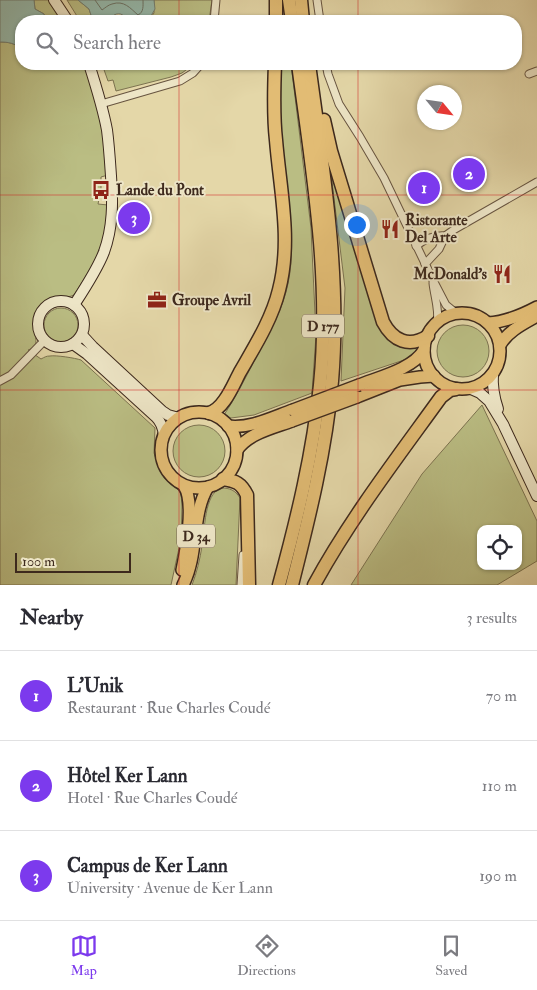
<!DOCTYPE html>
<html lang="en">
<head>
<meta charset="utf-8">
<style>
  :root { --surface:#fff; --page:#f2f2f3; --text:#2b2b33; --muted:#7c7c81; --line:#e1e1e2; --accent:#7c3aed }
  body { margin:0; font-family:"IM FELL Double Pica",serif; background:var(--page); color:var(--text) }
  .controls { position:absolute; right:15px; bottom:15px; display:grid; overflow:hidden; border-radius:10px; box-shadow:0 1px 4px #0004 }
  .controls button { width:45px; height:45px; display:grid; place-items:center; padding:0; border:0; border-bottom:1px solid var(--line); background:var(--surface); color:var(--text); font:25px sans-serif }
  .compass { position:absolute; left:417px; top:85px; width:45px; height:45px; border-radius:50%; background:var(--surface); box-shadow:0 1px 4px #0004; rotate:119deg }
  .scale { position:absolute; left:15px; bottom:12px; width:116px; box-sizing:border-box; padding-left:5px; border:2px solid #3d291d; border-top:0; font-size:14px; line-height:18px; white-space:nowrap; color:#3d291d; -webkit-text-stroke:4px #ede5c6; paint-order:stroke }
  .you { position:absolute; left:356px; top:224px; width:18px; height:18px; margin:-12px; border:4px solid #fff; border-radius:50%; background:#1a73e8; box-shadow:0 0 0 8px #1a73e833 }
  .badge { display:grid; place-items:center; width:32px; height:32px; border-radius:50%; background:var(--accent); color:#fff; font-size:16px; font-weight:700 }
  .pin { position:absolute; translate:-50% -50%; border:2px solid #fff; box-shadow:0 1px 5px #0006 }
  .list { margin:0; padding:0; list-style:none }
  h2 { display:flex; justify-content:space-between; align-items:center; height:65px; margin:0; padding:0 20px; font-size:21px }
  h2 small { font-size:16px; font-weight:400; color:var(--muted) }
  .list li { display:grid; grid-template-columns:32px 1fr auto; gap:15px; align-items:center; box-sizing:border-box; height:90px; padding:0 20px; border-top:1px solid var(--line) }
  .list b { display:block; font-size:19px; white-space:nowrap }
  .list p { margin:0; font-size:16px; white-space:nowrap; color:var(--muted) }
  .list em { font-size:16px; font-style:normal; color:var(--muted) }
  .icon { flex:none; width:28px; height:28px; fill:none; stroke:currentColor; stroke-width:2; stroke-linecap:round; stroke-linejoin:round }
  .map { position:relative; flex:none; width:537px; height:585px; overflow:hidden }
  .search { position:absolute; background:var(--surface); box-shadow:0 1px 4px #0004; left:15px; right:15px; top:15px; height:55px; display:flex; align-items:center; gap:12px; box-sizing:border-box; padding:0 18px; border-radius:20px; color:var(--muted); font-size:19px }
  .sheet { height:335px; background:var(--surface) }
  nav { display:flex; justify-content:space-around; align-items:center; box-sizing:border-box; height:70px; border-top:1px solid var(--line); background:var(--surface); font-size:14px; color:var(--muted) }
  nav a { display:grid; justify-items:center; gap:2px }
  nav .on { color:var(--accent) }
  .map>svg:first-child { display:block }
  .green { fill:#babd83; stroke:#7c7350; fill-rule:evenodd }
  .water { fill:#95b9ac; stroke:#727f73 }
  .lines { fill:none; stroke-linecap:round; stroke-linejoin:round }
  .shore { stroke:#697164; stroke-width:1 }
  .street-casing { stroke:#675440; stroke-width:9 }
  .secondary-casing { stroke:#3d291d; stroke-width:12 }
  .primary-casing { stroke:#3d291d; stroke-width:14 }
  .highway-casing { stroke:#3d291d; stroke-width:15 }
  .street { stroke:#ede5c6; stroke-width:7 }
  .secondary { stroke:#ede5c6; stroke-width:10 }
  .primary { stroke:#e2bc74; stroke-width:11 }
  .highway { stroke:#e2bc74; stroke-width:12 }
  .primary-bridge-casing { stroke:#3d291d; stroke-width:14; stroke-linecap:butt }
  .primary-bridge { stroke:#e2bc74; stroke-width:11 }
  .grid { fill:none; stroke:#d62828; stroke-width:1; stroke-opacity:0.55 }
  .labels { text-anchor:middle; dominant-baseline:central; stroke-width:4; stroke-linejoin:round; paint-order:stroke }
  .shield { fill:#ede5c6; stroke:#726150; stroke-width:1 }
  .shield-label { font-size:14px; font-weight:bold; fill:#3d291d }
  .poi-label { font-size:15px; font-weight:bold; fill:#3d291d; stroke:#ede5c6; text-anchor:start }
</style>
</head>
<body>
<div class="map">
<svg width="537" height="585" viewBox="0 0 537 585">
  <rect width="100%" height="100%" fill="#e4d7a8"/>
  <filter id="stains"><feTurbulence type="fractalNoise" baseFrequency=".004" numOctaves="4"/><feColorMatrix values="0 0 0 0 .2 0 0 0 0 .09 0 0 0 0 .02 0 0 0 .5 -.17"/></filter>
  <radialGradient id="worn" r=".72"><stop offset=".6" stop-color="#630" stop-opacity="0"/><stop offset="1" stop-color="#630" stop-opacity=".3"/></radialGradient>
  <!-- green -->
  <g class="green">
    <path d="M 34,0 L 50,0 L 64,21 L 45,21 L 44,14 L 35,9 Z"/>
    <path d="M 67,0 L 78,0 L 89,9 L 93,21 L 80,21 Z"/>
    <path d="M 154,0 L 212,0 L 209,21 L 148,21 L 154,13 Z"/>
    <path d="M 0,42 C 8,42 15,43 21,49 L 21,64 L 60,64 L 65,66 L 70,66 L 68,64 L 85,64 L 102,124 L 108,175 L 101,177 L 101,190 L 98,204 L 108,205 L 104,240 L 98,257 L 74,295 C 65,299 52,297 44,305 C 38,310 34,319 34,327 C 34,337 41,346 28,350 L 41,359 C 45,357 46,356 50,356 C 56,355 75,358 81,360 L 155,428 L 154,453 L 159,468 L 165,479 L 176,487 L 181,494 L 182,507 L 181,539 L 171,585 L 0,585 Z"/>
    <path d="M 102,64 L 194,64 L 182,73 L 171,77 L 116,91 L 113,80 L 108,81 Z"/>
    <path d="M 279,64 L 291,64 L 311,228 L 316,335 L 312,393 L 254,415 L 231,418 L 224,415 C 236,397 245,379 254,361 C 266,339 279,317 286,292 C 299,245 286,187 280,140 C 278,115 279,89 279,64 Z"/>
    <path d="M 328,149 L 378,319 L 415,346 L 422,347 L 410,358 L 341,381 L 345,288 Z"/>
    <circle cx="61" cy="325" r="17"/>
    <circle cx="463" cy="351" r="26"/>
    <path d="M 482,405 L 537,521 L 537,561 L 497,585 L 351,585 L 422,474 ZM 481,529 L 518,529 L 518,566 L 481,566 Z"/>
    <circle cx="199" cy="451" r="26"/>
    <path d="M 221,488 C 230,488 235,490 240,498 L 236,585 L 192,585 C 197,572 200,559 202,546 C 205,530 204,494 221,488 Z"/>
  </g>
  <!-- water -->
  <g class="water">
    <path d="M 0,0 L 34,0 L 35,9 L 44,14 L 45,21 L 21,21 L 21,49 C 15,43 8,42 0,42 Z"/>
    <path d="M 78,0 L 154,0 L 155,9 L 148,21 L 127,21 C 125,15 120,12 114,15 L 111,21 L 93,21 L 89,9 Z"/>
  </g>
  <g class="lines">
    <!-- shore -->
    <path class="shore" d="M 95,0 L 102,10 C 105,8 108,5 112,4 C 124,0 130,8 138,15 C 144,12 143,6 143,0"/>
    <!-- street casing -->
    <g class="street-casing">
      <g id="street">
        <path d="M 317,0 L 320,21"/>
        <path d="M 214,21 L 216,0"/>
        <path d="M 326,64 L 328,74 L 339,104 L 360,137 L 384,178 L 433,280 L 446,305 L 457,314"/>
        <path d="M 529,74 L 537,71"/>
        <path d="M 101,104 L 180,81 L 193,73 L 201,64"/>
        <path d="M 416,246 C 425,239 434,235 445,236"/>
        <path d="M 425,264 L 439,249 L 445,236 L 455,229 L 537,182"/>
        <path d="M 433,283 C 434,295 440,311 437,323"/>
        <path d="M 0,381 L 11,375 L 44,341"/>
        <path d="M 241,585 L 243,555"/>
      </g>
    </g>
    <!-- secondary casing -->
    <g class="secondary-casing">
      <g id="secondary">
        <path d="M 54,0 L 68,21"/>
        <circle cx="61" cy="324" r="23"/>
        <path d="M 74,305 C 85,288 97,270 104,252 C 113,227 113,202 111,176 C 110,161 109,145 107,130 C 103,108 96,86 89,64"/>
        <path d="M 82,335 L 93,347 L 162,411 L 168,415 L 179,418"/>
        <path d="M 73,344 L 87,354 L 156,417 C 161,422 163,427 164,435"/>
        <path d="M 493,373 C 492,386 494,397 498,409"/>
        <path d="M 471,389 L 480,393 L 489,401 L 503,424 L 537,496"/>
      </g>
    </g>
    <!-- primary casing -->
    <g class="primary-casing">
      <g id="primary">
        <circle cx="462" cy="351" r="38"/>
        <path d="M 488,323 C 506,322 522,315 537,307"/>
        <path d="M 500,345 C 508,331 523,324 537,316"/>
        <path d="M 359,385 C 379,377 413,369 424,350"/>
        <path d="M 357,397 L 400,380 L 420,377 L 434,376"/>
        <circle cx="199" cy="450" r="38"/>
        <path d="M 228,426 C 250,429 273,417 293,410"/>
        <path d="M 237,450 C 249,433 273,428 292,421"/>
        <path d="M 182,570 C 186,551 195,502 184,486"/>
        <path d="M 183,585 C 199,554 191,515 208,487"/>
      </g>
    </g>
    <!-- highway casing -->
    <g class="highway-casing">
      <g id="highway">
        <path d="M 289,0 L 292,21"/>
        <path d="M 301,0 L 303,21"/>
        <path d="M 276,21 L 276,0"/>
        <path d="M 324,120 L 331,151 L 383,322 C 393,341 409,348 428,336"/>
        <path d="M 209,413 C 224,409 233,385 240,372 C 255,346 272,319 279,290 C 292,240 280,190 276,140 C 273,114 274,89 275,64"/>
        <path d="M 223,479 C 236,481 241,483 247,495 L 249,585"/>
        <path d="M 279,585 C 297,519 313,453 320,385 C 331,278 312,169 298,64"/>
        <path d="M 292,585 C 309,518 326,450 332,381 C 341,275 323,168 309,64"/>
        <path d="M 314,585 C 350,519 397,458 441,397 L 450,390 L 456,389"/>
      </g>
    </g>
    <!-- street -->
    <use href="#street" class="street"/>
    <!-- secondary -->
    <use href="#secondary" class="secondary"/>
    <!-- primary -->
    <use href="#primary" class="primary"/>
    <!-- highway -->
    <use href="#highway" class="highway"/>
    <!-- primary-bridge casing -->
    <g class="primary-bridge-casing">
      <g id="primary-bridge">
        <path d="M 293,410 L 359,385"/>
        <path d="M 292,421 L 357,397"/>
      </g>
    </g>
    <!-- primary-bridge -->
    <use href="#primary-bridge" class="primary-bridge"/>
  </g>
  <!-- grid -->
  <path class="grid" d="M 179,0 L 179,21M 358,0 L 358,21M 179,64 L 179,585M 358,64 L 358,585M 0,195 L 537,195M 0,390 L 537,390"/>
  <!-- icons -->
  <defs>
    <g id="bus-bare" transform="scale(1.5)"><path d="M-5-6H5V4H4V6H2V4H-2V6H-4V4H-5ZM-3.5-4V0h7V-4ZM-3.5 1.2v1.5H-2V1.2ZM2 1.2v1.5H3.5V1.2Z" fill="#8f2418" stroke="#ede5c6" stroke-width="2.5" paint-order="stroke"/></g>
    <g id="restaurant-bare" transform="scale(1.5)"><path d="M-5-6h1v4h1v-4h1v4h1v-4h1v5L-1.5 .5V6h-2V.5L-5-1ZM5-6V6H3V1.5H1.5Q1.5-4 5-6Z" fill="#8f2418" stroke="#ede5c6" stroke-width="2.5" paint-order="stroke"/></g>
    <g id="office-bare" transform="scale(1.5)"><path d="M-6-3h4V-5.5h4V-3h4V5H-6ZM-1-4.5V-3h2v-1.5ZM-6 0V1H6V0Z" fill="#8f2418" stroke="#ede5c6" stroke-width="2.5" paint-order="stroke"/></g>
  </defs>
  <g fill-rule="evenodd">
    <use href="#bus-bare" x="101" y="190"/>
    <use href="#restaurant-bare" x="390" y="229"/>
    <use href="#restaurant-bare" x="502" y="274"/>
    <use href="#office-bare" x="157" y="300"/>
  </g>
  <g class="labels">
    <!-- shield labels -->
    <g class="shield">
      <rect x="302" y="314.5" width="42" height="23" rx="4"/>
      <rect x="177" y="524.5" width="38" height="23" rx="4"/>
    </g>
    <g class="shield-label">
      <text x="323" y="326">D 177</text>
      <text x="196" y="536">D 34</text>
    </g>
    <!-- poi labels -->
    <g class="poi-label">
      <text x="116" y="190">Lande du Pont</text>
      <text x="405" y="220">Ristorante<tspan x="405" dy="17">Del Arte</tspan></text>
      <text x="487" y="274" text-anchor="end">McDonald's</text>
      <text x="172" y="300">Groupe Avril</text>
    </g>
  </g>
  <rect width="100%" height="100%" filter="url(#stains)"/>
  <rect width="100%" height="100%" fill="url(#worn)"/>
</svg>
<div class="controls">
<button><svg class="icon" aria-label="locate" viewBox="0 0 24 24"><circle cx="12" cy="12" r="6"/><path d="M12 2v4M12 18v4M2 12h4M18 12h4"/></svg></button>
</div>
<svg class="compass" viewBox="-18 -18 36 36"><path d="M0-13l5 13h-10z" fill="#e53935"/><path d="M0 13l5-13h-10z" fill="#7c7c81"/></svg>
<div class="scale">100 m</div>
<div class="you"></div>
<div class="pin badge" style="left:424px;top:188px">1</div>
<div class="pin badge" style="left:469px;top:174px">2</div>
<div class="pin badge" style="left:134px;top:218px">3</div>
<div class="search"><svg class="icon" aria-label="search" viewBox="0 0 24 24"><circle cx="10" cy="10" r="6"/><path d="M15 15l6 6"/></svg>Search here</div>
</div>
<section class="sheet">
<h2>Nearby<small>3 results</small></h2>
<ul class="list">
<li><span class="badge">1</span><div><b>L'Unik</b><p>Restaurant · Rue Charles Coudé</p></div><em>70 m</em></li>
<li><span class="badge">2</span><div><b>Hôtel Ker Lann</b><p>Hotel · Rue Charles Coudé</p></div><em>110 m</em></li>
<li><span class="badge">3</span><div><b>Campus de Ker Lann</b><p>University · Avenue de Ker Lann</p></div><em>190 m</em></li>
</ul>
</section>
<nav>
<a class="on"><svg class="icon" aria-label="map" viewBox="0 0 24 24"><path d="M3 6l6-2 6 2 6-2v14l-6 2-6-2-6 2zM9 4v14M15 6v14"/></svg>Map</a>
<a><svg class="icon" aria-label="directions" viewBox="0 0 24 24"><path d="M12 3l9 9-9 9-9-9zM9 14v-3h6M13 9l2 2-2 2"/></svg>Directions</a>
<a><svg class="icon" aria-label="saved" viewBox="0 0 24 24"><path d="M7 4h10v16l-5-4-5 4z"/></svg>Saved</a>
</nav>
</body>
</html>
